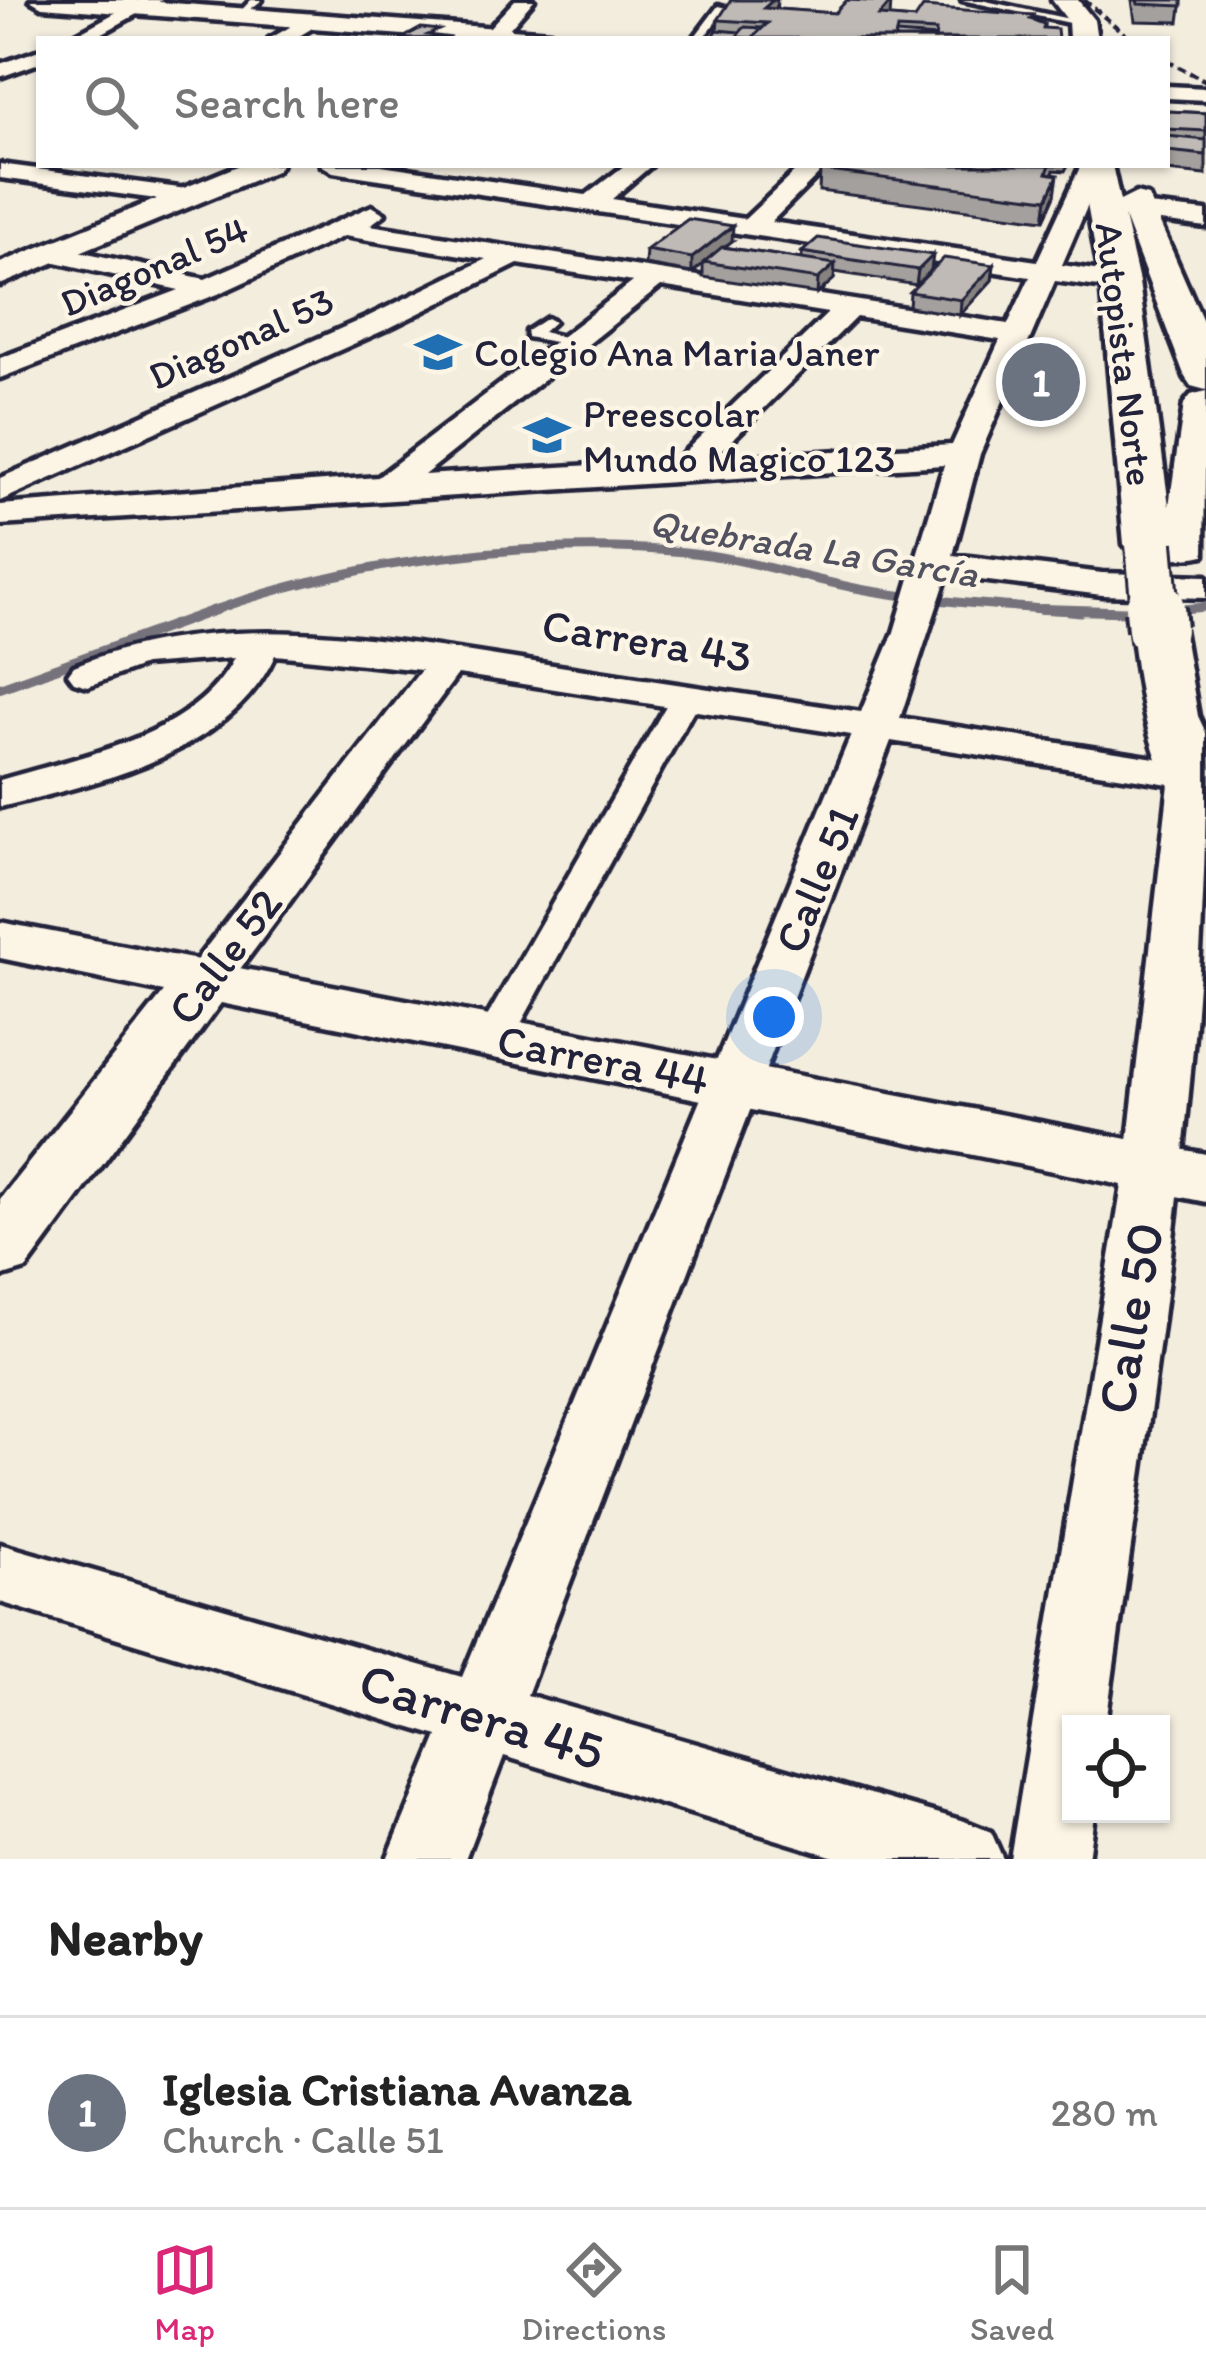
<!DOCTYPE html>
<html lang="en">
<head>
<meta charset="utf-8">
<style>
  :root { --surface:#fff; --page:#f6f6f6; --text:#222; --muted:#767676; --line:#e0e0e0; --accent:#db2777 }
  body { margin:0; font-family:Itim,sans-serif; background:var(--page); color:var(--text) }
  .controls { position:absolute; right:36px; bottom:36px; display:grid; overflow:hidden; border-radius:0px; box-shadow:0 3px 9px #0004 }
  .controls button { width:108px; height:108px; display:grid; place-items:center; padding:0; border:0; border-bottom:3px solid var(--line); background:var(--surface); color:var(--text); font:60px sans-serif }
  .you { position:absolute; left:774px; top:1017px; width:42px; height:42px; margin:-30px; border:9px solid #fff; border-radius:50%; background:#1a73e8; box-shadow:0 0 0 18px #1a73e833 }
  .badge { display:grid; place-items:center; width:78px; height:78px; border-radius:50%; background:var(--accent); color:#fff; font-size:39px; font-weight:700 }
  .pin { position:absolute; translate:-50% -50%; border:6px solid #fff; box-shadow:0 3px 12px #0006 }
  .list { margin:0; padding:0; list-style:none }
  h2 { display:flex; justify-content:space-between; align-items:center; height:156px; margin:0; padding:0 48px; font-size:51px }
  h2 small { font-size:39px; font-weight:400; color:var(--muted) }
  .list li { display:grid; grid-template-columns:78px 1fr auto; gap:36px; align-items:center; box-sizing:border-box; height:192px; padding:0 48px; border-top:3px solid var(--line) }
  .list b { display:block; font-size:45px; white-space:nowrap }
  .list p { margin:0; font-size:39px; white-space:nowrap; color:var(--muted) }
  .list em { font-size:39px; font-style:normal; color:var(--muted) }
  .icon { flex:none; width:66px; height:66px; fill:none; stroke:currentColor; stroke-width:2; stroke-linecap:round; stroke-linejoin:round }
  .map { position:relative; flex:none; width:1206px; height:1859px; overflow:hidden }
  .search { position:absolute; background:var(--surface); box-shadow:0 3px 9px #0004; left:36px; right:36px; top:36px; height:132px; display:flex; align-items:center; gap:30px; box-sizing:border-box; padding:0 42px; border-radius:0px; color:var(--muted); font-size:45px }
  .sheet { height:348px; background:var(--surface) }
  nav { display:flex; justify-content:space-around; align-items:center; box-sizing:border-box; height:168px; border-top:3px solid var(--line); background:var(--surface); font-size:33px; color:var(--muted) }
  nav a { display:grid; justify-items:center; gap:6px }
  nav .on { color:var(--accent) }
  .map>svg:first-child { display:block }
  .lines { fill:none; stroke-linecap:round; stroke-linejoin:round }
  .stream-far1 { stroke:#75727b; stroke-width:9 }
  .stream { stroke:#75727b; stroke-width:10 }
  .service-casing { stroke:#22223b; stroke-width:9 }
  .pedestrian-casing { stroke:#22223b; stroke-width:9 }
  .minor-casing { stroke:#22223b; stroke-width:9 }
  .tertiary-casing { stroke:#22223b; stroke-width:9 }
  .primary-casing { stroke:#22223b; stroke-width:9 }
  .service { fill:#fcf5e5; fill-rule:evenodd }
  .pedestrian { fill:#fcf5e5; fill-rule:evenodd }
  .minor { fill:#fcf5e5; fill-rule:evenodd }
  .tertiary { fill:#fcf5e5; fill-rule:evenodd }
  .primary { fill:#fcf5e5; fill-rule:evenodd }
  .rail { stroke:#22223b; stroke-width:4.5; stroke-dasharray:8 4.5; stroke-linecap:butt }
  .primary-bridge-far1-casing { stroke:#22223b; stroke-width:52; stroke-linecap:butt }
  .primary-bridge-casing { stroke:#22223b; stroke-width:66; stroke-linecap:butt }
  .primary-bridge-far1 { stroke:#fcf5e5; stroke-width:46 }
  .primary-bridge { stroke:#fcf5e5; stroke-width:58 }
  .wall { fill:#a4a09d; stroke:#22223b; stroke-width:3 }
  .shaded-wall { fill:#86827f; stroke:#22223b; stroke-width:3 }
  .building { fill:#bfbab6; stroke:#22223b; stroke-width:3 }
  .labels { text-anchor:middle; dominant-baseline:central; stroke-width:9; stroke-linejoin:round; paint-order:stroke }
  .far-street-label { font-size:39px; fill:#22223b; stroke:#fcf5e5 }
  .far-poi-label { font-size:39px; fill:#22223b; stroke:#fcf5e5; text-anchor:start }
  .far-water-label { font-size:39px; font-style:italic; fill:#525160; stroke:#fcf5e5 }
  .street-label { font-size:45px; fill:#22223b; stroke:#fcf5e5 }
  .near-street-label { font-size:54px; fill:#22223b; stroke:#fcf5e5 }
</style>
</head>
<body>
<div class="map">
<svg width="1206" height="1859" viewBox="0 0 1206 1859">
  <rect width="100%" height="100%" fill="#f3edde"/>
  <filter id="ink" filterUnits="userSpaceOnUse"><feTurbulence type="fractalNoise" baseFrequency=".00833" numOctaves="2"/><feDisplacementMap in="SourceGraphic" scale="24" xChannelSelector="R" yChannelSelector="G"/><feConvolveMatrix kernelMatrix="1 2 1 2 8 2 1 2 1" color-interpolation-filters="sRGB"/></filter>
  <g filter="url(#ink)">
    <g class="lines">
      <!-- stream-far1 -->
      <g class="stream-far1">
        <path d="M 1169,610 L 1206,607"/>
        <path d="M 209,612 C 351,560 534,538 685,552 C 748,558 810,581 872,591 C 941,603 1011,606 1080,612"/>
      </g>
      <!-- stream -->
      <g class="stream">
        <path d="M 1042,609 L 1143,612"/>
        <path d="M 1169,610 L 1183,609"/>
        <path d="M 0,688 L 218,609"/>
      </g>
      <!-- service casing -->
      <g class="service-casing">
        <g id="service">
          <path d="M 251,0 L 262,0 L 242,16 L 236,16 Z"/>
          <path d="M 962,0 L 981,0 L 1088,23 L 1083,26 Z"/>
          <path d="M 718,6 L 726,8 L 703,39 L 693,39 Z"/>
          <path d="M 547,318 L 554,322 L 543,332 L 576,340 L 576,346 L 527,337 L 527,331 Z"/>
        </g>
      </g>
      <!-- pedestrian casing -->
      <g class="pedestrian-casing">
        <path id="pedestrian" d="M 686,688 L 701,697 L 513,1038 L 508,1047 L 494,1050 L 480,1047 L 475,1038 L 671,697 Z"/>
      </g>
      <!-- minor casing -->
      <g class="minor-casing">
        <g id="minor">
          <path d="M 139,0 L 162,0 L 92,39 L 67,39 Z"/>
          <path d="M 515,0 L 534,0 L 501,38 L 487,38 L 487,30 Z"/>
          <path d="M 309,16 L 326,20 L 294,39 L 269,39 Z"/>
          <path d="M 39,50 L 39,63 L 0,77 L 0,64 Z"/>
          <path d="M 1167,86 L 1206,88 L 1206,100 L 1167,98 Z"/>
          <path d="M 0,164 L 194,190 L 206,197 L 194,204 L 0,178 Z"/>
          <path d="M 321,165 L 381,165 L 586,195 L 625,165 L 652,165 L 612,199 L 745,219 L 802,165 L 828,165 L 771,222 L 1037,261 L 1081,165 L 1105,165 L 1062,265 L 1120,274 L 1134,282 L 1120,290 L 1055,281 L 980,454 L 953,555 L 1102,573 L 1206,576 L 1206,598 L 1102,595 L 947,576 L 900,718 L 1206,766 C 1206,1086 1149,1407 1106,1724 L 1071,1724 L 1071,1814 L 1094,1814 L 1088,1859 L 1010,1859 L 1125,1167 L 1169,784 L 891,741 L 527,1695 L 964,1821 L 991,1832 L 1003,1859 L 841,1859 L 504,1756 L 465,1859 L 387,1859 L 438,1736 L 0,1602 L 0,1544 L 462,1677 L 851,735 L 458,674 L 223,992 L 205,996 L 187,992 L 180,981 L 421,670 L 275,655 C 230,755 97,783 0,807 L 0,780 C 76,757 195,738 234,658 L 144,665 L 88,686 L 74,682 L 68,674 L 74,666 C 224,605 397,641 553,665 C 655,681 758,696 861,712 L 894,632 L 944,465 L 0,525 L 0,505 L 378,477 L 633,282 L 518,264 L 387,329 L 0,501 L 0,478 L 367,317 L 486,259 L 344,236 L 218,294 L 0,378 L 0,358 L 179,290 L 47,260 L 43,254 L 47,248 L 56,246 L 205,279 L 372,206 L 385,214 L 370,225 L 1008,324 L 1030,277 L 333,172 ZM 661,286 L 828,313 L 676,460 L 424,475 ZM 856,317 L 1000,340 L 952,445 L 714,458 Z"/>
          <path d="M 1139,204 L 1206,211 L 1206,227 L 1130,217 L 1126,212 L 1130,207 Z"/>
        </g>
      </g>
      <!-- tertiary casing -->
      <g class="tertiary-casing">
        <g id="tertiary">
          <path d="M 30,0 L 134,0 L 550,32 L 562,39 L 455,39 L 42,7 Z"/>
          <path d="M 240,165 L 281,165 L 276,171 L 0,285 L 0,263 Z"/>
          <path d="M 0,922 L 1206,1154 L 1206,1202 L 221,1003 L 26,1269 L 0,1277 L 0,1199 L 164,992 L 0,958 Z"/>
        </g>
      </g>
      <!-- primary casing -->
      <g class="primary-casing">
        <g id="primary">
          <path d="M 1052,0 L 1078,0 L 1094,20 L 1097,39 L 1069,39 L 1068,21 Z"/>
          <path d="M 1080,165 L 1112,165 L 1120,201 L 1136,193 L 1148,196 L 1206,328 L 1206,390 L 1191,386 L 1185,377 L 1124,217 L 1139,282 L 1169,506 L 1184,404 L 1191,395 L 1206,391 L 1204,555 C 1185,560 1151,559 1132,554 L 1124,544 L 1101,282 Z"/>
          <path d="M 1157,613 L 1176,618 L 1183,629 L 1198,716 L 1206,733 L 1206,818 L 1185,813 C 1147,758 1139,693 1131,629 L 1138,618 Z"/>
        </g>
      </g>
      <!-- service -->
      <use href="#service" class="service"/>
      <!-- pedestrian -->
      <use href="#pedestrian" class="pedestrian"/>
      <!-- minor -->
      <use href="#minor" class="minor"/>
      <!-- tertiary -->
      <use href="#tertiary" class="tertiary"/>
      <!-- primary -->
      <use href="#primary" class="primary"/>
      <!-- rail -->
      <g class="rail">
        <path d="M 1084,0 L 1131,39"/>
        <path d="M 1167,61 L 1206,81"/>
      </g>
      <!-- primary-bridge-far1 casing -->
      <g class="primary-bridge-far1-casing">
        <path id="primary-bridge-far1" d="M 1149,544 L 1155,612"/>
      </g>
      <!-- primary-bridge casing -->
      <g class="primary-bridge-casing">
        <path id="primary-bridge" d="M 1155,609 L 1157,629"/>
      </g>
      <!-- primary-bridge-far1 -->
      <use href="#primary-bridge-far1" class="primary-bridge-far1"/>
      <!-- primary-bridge -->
      <use href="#primary-bridge" class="primary-bridge"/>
    </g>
    <!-- wall -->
    <g class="wall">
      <path d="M 1132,0 L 1182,0 L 1179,22 L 1135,21 Z"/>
      <path d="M 776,9 L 915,19 L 1033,15 L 1032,20 L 1044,24 L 1044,28 L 1058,39 L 713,39 L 717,30 L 718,20 Z"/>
      <path d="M 1167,111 L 1206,113 L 1206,175 L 1158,170 L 1157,165 L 1167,165 Z"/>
      <path d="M 825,165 L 1068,165 L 1065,171 L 1054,170 L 1053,174 L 1055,195 L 1044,220 L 819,191 L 820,170 Z"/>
      <path d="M 732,241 L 724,247 L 802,259 L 802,252 L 931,270 L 916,285 L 835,272 L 834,279 L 817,294 L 703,277 L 703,263 L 692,273 L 645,265 L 646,250 Z"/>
      <path d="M 994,265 L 992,280 L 960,315 L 909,307 L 910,292 Z"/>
      <path d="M 1057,375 L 1051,393 L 1025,390 L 1026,382 Z"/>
    </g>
    <!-- shaded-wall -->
    <g class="shaded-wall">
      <path d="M 773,0 L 777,0 L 776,13 L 764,25 L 764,8 Z"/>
      <path d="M 891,2 L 890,18 L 879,16 Z"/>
      <path d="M 1058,175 L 1055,195 L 1044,220 L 1047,199 Z"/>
      <path d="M 733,226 L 732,241 L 692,273 L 692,258 Z"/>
      <path d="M 933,255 L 931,270 L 916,285 L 918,270 Z"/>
      <path d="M 835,264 L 834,279 L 817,294 L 818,279 Z"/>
      <path d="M 994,265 L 992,280 L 960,315 L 961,300 Z"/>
    </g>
    <!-- building -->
    <g class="building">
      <path d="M 731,0 L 773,0 L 764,8 L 835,13 L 847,0 L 891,2 L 879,16 L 915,19 L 923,7 L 1033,15 L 1030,19 L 1044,24 L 1043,28 L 1057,29 L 1058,39 L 935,39 L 936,31 L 897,29 L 895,39 L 752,38 L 768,23 L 718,20 Z"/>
      <path d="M 1137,0 L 1182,0 L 1182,6 L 1138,4 Z"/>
      <path d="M 745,27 L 762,28 L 752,38 L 757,38 L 735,37 Z"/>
      <path d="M 421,28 L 439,30 L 428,35 L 452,38 L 401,39 Z"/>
      <path d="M 717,30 L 740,32 L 735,39 L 713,37 Z"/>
      <path d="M 896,34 L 935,37 L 935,39 L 895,39 Z"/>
      <path d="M 1167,111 L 1206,113 L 1206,131 L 1167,129 Z"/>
      <path d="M 1167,136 L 1206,140 L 1206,155 L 1167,151 Z"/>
      <path d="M 825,165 L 1050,165 L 1047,173 L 1058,175 L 1047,199 L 820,170 Z"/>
      <path d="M 688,219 L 733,226 L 692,258 L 646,250 Z"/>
      <path d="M 818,238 L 933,255 L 918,270 L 802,252 Z"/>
      <path d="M 722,247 L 835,264 L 818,279 L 704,262 Z"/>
      <path d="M 944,258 L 994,265 L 961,300 L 910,292 Z"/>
      <path d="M 1033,364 L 1058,367 L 1052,384 L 1026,382 Z"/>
    </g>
  </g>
  <!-- icons -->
  <defs>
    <g id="school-bare" transform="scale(3.6)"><path d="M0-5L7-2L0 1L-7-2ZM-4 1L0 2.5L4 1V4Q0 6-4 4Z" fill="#1f6fb2" stroke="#fcf5e5" stroke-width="2.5" paint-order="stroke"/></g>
  </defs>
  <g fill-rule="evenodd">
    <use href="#school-bare" x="438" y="352"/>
    <use href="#school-bare" x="547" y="435"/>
  </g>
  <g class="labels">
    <!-- far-street labels -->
    <g class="far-street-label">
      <text transform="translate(154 266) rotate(-23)">Diagonal 54</text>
      <text transform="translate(241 338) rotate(-24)">Diagonal 53</text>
      <text transform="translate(1125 354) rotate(83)">Autopista Norte</text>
    </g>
    <!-- far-poi labels -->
    <g class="far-poi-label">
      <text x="474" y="352">Colegio Ana Maria Janer</text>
      <text x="583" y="413">Preescolar<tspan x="583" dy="45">Mundo Magico 123</tspan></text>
    </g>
    <!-- far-water labels -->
    <g class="far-water-label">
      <text transform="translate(814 548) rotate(9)">Quebrada La García</text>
    </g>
    <!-- street labels -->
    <g class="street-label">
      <text transform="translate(647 640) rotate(9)">Carrera 43</text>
      <text transform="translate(816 879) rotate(-68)">Calle 51</text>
      <text transform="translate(224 956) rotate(-53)">Calle 52</text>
      <text transform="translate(603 1059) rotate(11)">Carrera 44</text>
    </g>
    <!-- near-street labels -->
    <g class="near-street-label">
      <text transform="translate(1130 1318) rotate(-81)">Calle 50</text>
      <text transform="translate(482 1716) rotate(17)">Carrera 45</text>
    </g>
  </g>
</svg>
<div class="controls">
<button><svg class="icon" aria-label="locate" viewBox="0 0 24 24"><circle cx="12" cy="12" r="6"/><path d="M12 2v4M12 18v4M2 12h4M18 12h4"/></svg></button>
</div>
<div class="you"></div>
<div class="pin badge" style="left:1041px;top:382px;background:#6b7280">1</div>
<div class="search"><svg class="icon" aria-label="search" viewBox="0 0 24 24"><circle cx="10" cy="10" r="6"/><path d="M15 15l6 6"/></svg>Search here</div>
</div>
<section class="sheet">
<h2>Nearby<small></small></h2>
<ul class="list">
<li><span class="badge" style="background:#6b7280">1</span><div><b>Iglesia Cristiana Avanza</b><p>Church · Calle 51</p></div><em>280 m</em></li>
</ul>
</section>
<nav>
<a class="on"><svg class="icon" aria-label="map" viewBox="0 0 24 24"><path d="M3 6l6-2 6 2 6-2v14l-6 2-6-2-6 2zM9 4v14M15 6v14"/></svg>Map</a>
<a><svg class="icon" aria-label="directions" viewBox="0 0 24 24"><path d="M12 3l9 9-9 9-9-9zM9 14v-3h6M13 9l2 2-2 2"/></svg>Directions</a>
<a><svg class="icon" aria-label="saved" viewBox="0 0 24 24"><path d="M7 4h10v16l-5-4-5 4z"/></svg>Saved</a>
</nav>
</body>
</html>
